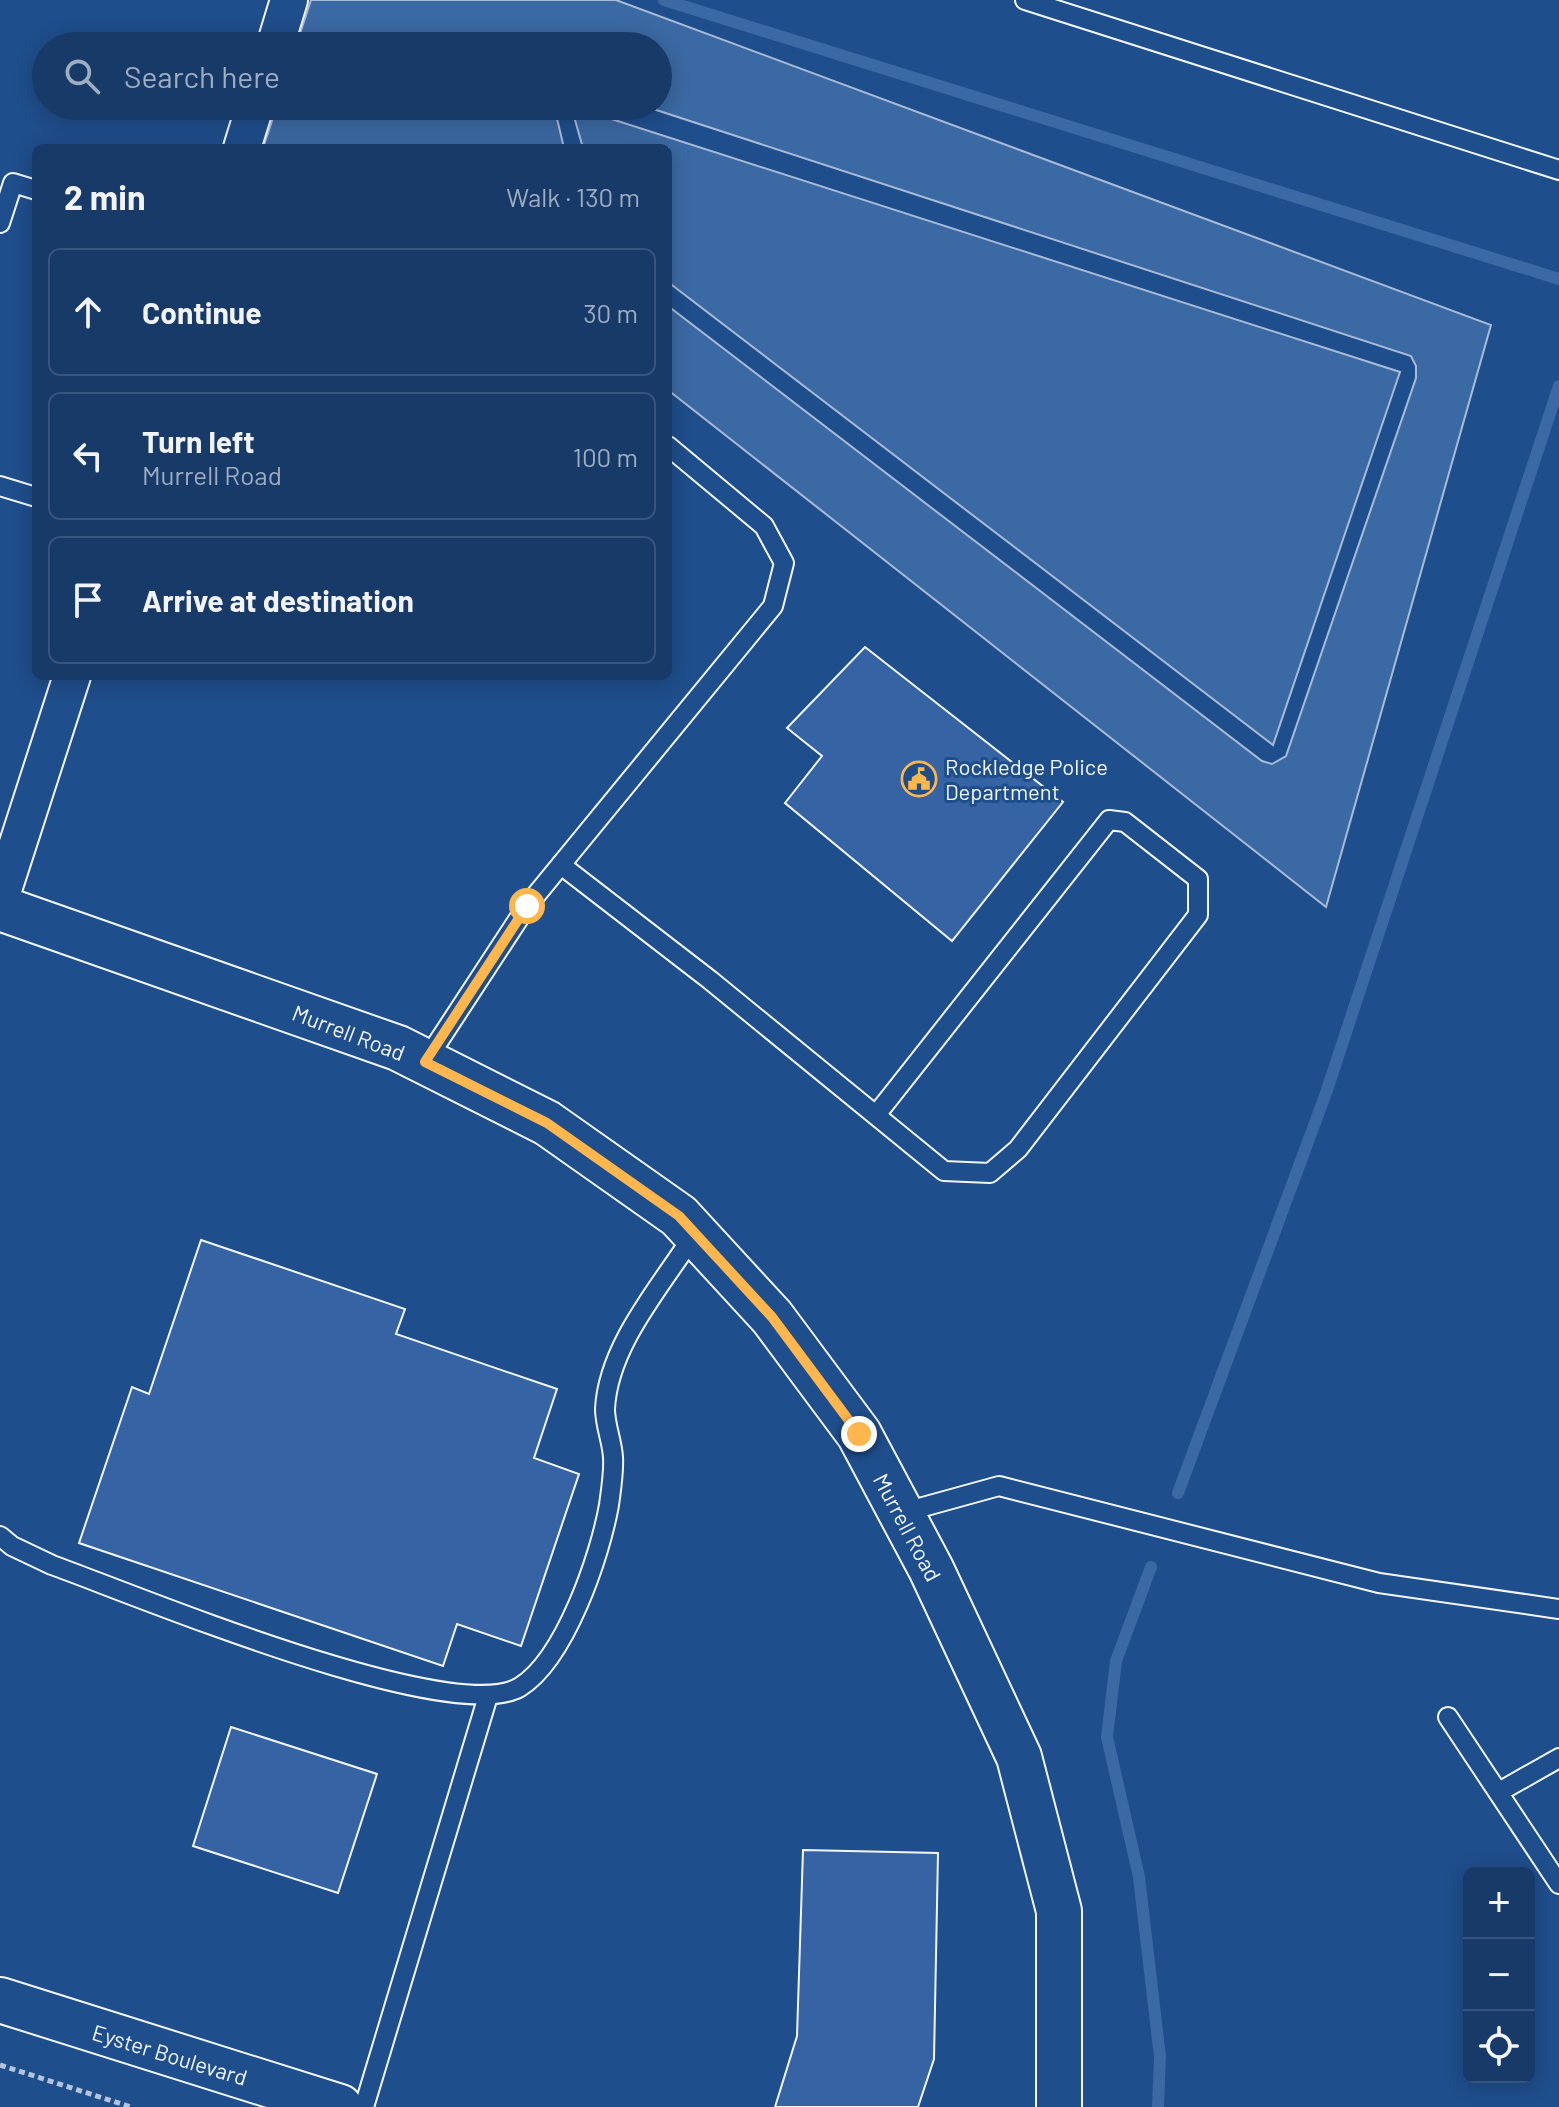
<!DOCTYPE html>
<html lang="en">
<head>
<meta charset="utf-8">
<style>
  :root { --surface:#173a69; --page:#20416f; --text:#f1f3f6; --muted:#9eadc0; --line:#36547d }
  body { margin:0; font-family:Barlow,sans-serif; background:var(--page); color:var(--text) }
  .controls { position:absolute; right:24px; bottom:24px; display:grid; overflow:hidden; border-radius:12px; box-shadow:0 4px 20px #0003 }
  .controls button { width:72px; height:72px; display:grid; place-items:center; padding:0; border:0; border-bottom:2px solid var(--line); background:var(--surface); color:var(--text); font:40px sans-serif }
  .stop { position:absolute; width:24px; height:24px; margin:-18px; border:6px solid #ffb74d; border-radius:50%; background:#fff }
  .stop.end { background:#ffb74d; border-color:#fff; box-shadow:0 2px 8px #0008 }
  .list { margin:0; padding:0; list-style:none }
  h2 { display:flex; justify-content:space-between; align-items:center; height:104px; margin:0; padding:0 32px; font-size:34px }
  h2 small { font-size:26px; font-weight:400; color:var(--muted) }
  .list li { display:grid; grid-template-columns:52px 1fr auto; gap:24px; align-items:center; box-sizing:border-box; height:128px; margin:0 16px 16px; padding:0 16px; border:2px solid var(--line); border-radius:12px }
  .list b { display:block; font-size:30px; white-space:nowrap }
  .list p { margin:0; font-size:26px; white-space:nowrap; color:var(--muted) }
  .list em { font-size:26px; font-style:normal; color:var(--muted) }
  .icon { flex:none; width:44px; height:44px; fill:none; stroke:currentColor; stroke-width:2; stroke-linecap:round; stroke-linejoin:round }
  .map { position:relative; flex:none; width:1559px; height:2107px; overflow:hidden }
  .search { position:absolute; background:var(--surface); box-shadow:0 4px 20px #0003; left:32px; top:32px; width:640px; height:88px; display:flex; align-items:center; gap:20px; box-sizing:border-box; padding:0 28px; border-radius:44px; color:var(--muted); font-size:30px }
  .panel { position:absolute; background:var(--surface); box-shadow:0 4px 20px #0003; left:32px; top:144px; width:640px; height:536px; border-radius:12px }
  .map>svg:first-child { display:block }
  .water { fill:#3b69a3; stroke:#a8bbd7; stroke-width:2 }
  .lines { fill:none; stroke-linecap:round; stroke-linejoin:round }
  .stream { stroke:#3b69a3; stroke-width:12 }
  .building { fill:#3563a3; stroke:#f2f6ff; stroke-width:2 }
  .service-casing { stroke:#f2f6ff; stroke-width:22 }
  .minor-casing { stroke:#f2f6ff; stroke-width:40 }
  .tertiary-casing { stroke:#f2f6ff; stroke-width:48 }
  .path { stroke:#b3c4dc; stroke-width:5; stroke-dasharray:6 4; stroke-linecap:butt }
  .service { stroke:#1f4e8c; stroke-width:18 }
  .minor { stroke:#1f4e8c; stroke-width:36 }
  .tertiary { stroke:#1f4e8c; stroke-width:44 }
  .route { stroke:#ffb74d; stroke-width:10 }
  .labels { text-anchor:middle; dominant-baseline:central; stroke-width:6; stroke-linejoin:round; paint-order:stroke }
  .poi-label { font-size:22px; fill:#f2f6ff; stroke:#1f4e8c; text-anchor:start }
  .street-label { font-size:22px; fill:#f2f6ff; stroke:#1f4e8c }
</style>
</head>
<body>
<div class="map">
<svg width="1559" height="2107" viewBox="0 0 1559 2107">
  <rect width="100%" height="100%" fill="#1f4e8c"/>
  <!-- water -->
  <g class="water">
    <path d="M 311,0 L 616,0 L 1491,325 L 1326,907 L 668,390 L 668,306 L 1262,761 L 1272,764 L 1286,756 L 1416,378 L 1416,366 L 1411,356 L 644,106 L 658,106 L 658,46 L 296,46 Z"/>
    <path d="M 277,106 L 554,106 L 564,148 L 263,148 Z"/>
    <path d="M 571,106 L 1400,372 L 1273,745 L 668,282 L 668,148 L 583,148 Z"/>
  </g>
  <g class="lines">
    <!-- stream -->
    <g class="stream">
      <path d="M 664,0 L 1559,279"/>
      <path d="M 1178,1493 L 1326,1093 L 1559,386"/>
      <path d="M 1151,1567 L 1116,1661 L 1107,1737 L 1139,1877 L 1160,2057 L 1158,2107"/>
    </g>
  </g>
  <!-- building -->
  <g class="building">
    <path d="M 865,647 L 1063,802 L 952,941 L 785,803 L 822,756 L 787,728 Z"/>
    <path d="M 201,1240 L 405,1309 L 396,1334 L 557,1389 L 534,1458 L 579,1474 L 521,1646 L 457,1624 L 443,1666 L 79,1543 L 132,1387 L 149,1394 Z"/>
    <path d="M 231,1727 L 377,1774 L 338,1893 L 193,1846 Z"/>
    <path d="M 803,1850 L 938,1853 L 934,2059 L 918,2107 L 775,2107 L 797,2036 Z"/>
  </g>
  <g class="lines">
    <!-- service casing -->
    <g class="service-casing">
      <g id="service">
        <path d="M 1025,0 L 1559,170"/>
        <path d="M 0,223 L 13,183 L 36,190"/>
        <path d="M 0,486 L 36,497"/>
        <path d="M 561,865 L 710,980 L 944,1171 L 990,1173 L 1018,1149 L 1198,915 L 1198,879 L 1125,822 L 1109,820 L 876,1115"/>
        <path d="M 425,1062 L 527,906 L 773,606 L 784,563 L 764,526 L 668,446"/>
        <path d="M 901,1513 L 999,1486 L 1379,1583 L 1559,1609"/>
        <path d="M 0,1536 L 12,1546 L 52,1565 C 133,1594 452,1728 520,1687 C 565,1659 600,1556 609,1505 C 611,1490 614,1472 613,1457 C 612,1441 605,1425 605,1409 C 608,1345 662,1285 695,1233"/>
        <path d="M 1448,1717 L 1559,1884"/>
        <path d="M 1499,1792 L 1559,1758"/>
        <path d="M 364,2107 L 488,1696"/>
      </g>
    </g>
    <!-- minor casing -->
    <g class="minor-casing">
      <g id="minor">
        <path d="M 275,46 L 289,0"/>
        <path d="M 242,148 L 255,106"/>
        <path d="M 0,899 L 72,676"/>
      </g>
    </g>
    <!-- tertiary casing -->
    <g class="tertiary-casing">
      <g id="tertiary">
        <path d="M 0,908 L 398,1048 L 547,1123 L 679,1216 L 772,1317 L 859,1434 L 931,1569 L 1019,1757 L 1059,1911 L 1059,2107"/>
        <path d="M 0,2000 L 340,2107"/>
      </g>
    </g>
    <!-- path -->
    <path class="path" d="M 0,2065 L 131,2107"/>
    <!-- service -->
    <use href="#service" class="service"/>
    <!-- minor -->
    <use href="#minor" class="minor"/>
    <!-- tertiary -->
    <use href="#tertiary" class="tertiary"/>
  </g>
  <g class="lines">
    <!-- route -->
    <path class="route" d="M 527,906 L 425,1062 L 547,1123 L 679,1216 L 772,1317 L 859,1434"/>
  </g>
  <!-- icons -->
  <defs>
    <g id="civic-ring" transform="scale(1.8)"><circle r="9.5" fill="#1f4e8c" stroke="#ffb74d" stroke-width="1.5"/><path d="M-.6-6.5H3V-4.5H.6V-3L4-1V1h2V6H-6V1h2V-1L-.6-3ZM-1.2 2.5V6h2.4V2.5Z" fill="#ffb74d"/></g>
  </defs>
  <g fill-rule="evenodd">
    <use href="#civic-ring" x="919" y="779"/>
  </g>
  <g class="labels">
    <!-- poi labels -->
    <g class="poi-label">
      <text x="945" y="766">Rockledge Police<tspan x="945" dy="25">Department</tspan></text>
    </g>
    <!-- street labels -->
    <g class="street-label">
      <text transform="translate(349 1032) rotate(21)">Murrell Road</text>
      <text transform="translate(908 1527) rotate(62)">Murrell Road</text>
      <text transform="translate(170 2054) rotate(17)">Eyster Boulevard</text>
    </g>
  </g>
</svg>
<div class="controls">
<button>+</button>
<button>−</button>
<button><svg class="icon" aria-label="locate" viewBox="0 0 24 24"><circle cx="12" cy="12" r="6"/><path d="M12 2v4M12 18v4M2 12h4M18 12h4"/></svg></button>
</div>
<div class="stop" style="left:527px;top:906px"></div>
<div class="stop end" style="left:859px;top:1434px"></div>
<div class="search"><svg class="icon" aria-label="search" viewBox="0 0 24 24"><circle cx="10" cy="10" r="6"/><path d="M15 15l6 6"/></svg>Search here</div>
<section class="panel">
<h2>2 min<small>Walk · 130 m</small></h2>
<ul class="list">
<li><svg class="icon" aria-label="ahead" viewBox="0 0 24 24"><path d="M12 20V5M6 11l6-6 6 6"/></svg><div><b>Continue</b></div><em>30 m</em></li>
<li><svg class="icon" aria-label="left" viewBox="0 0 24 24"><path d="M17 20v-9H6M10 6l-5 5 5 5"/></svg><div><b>Turn left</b><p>Murrell Road</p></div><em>100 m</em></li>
<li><svg class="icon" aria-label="arrive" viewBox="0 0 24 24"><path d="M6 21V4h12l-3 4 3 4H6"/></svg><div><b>Arrive at destination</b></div></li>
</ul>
</section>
</div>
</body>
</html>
